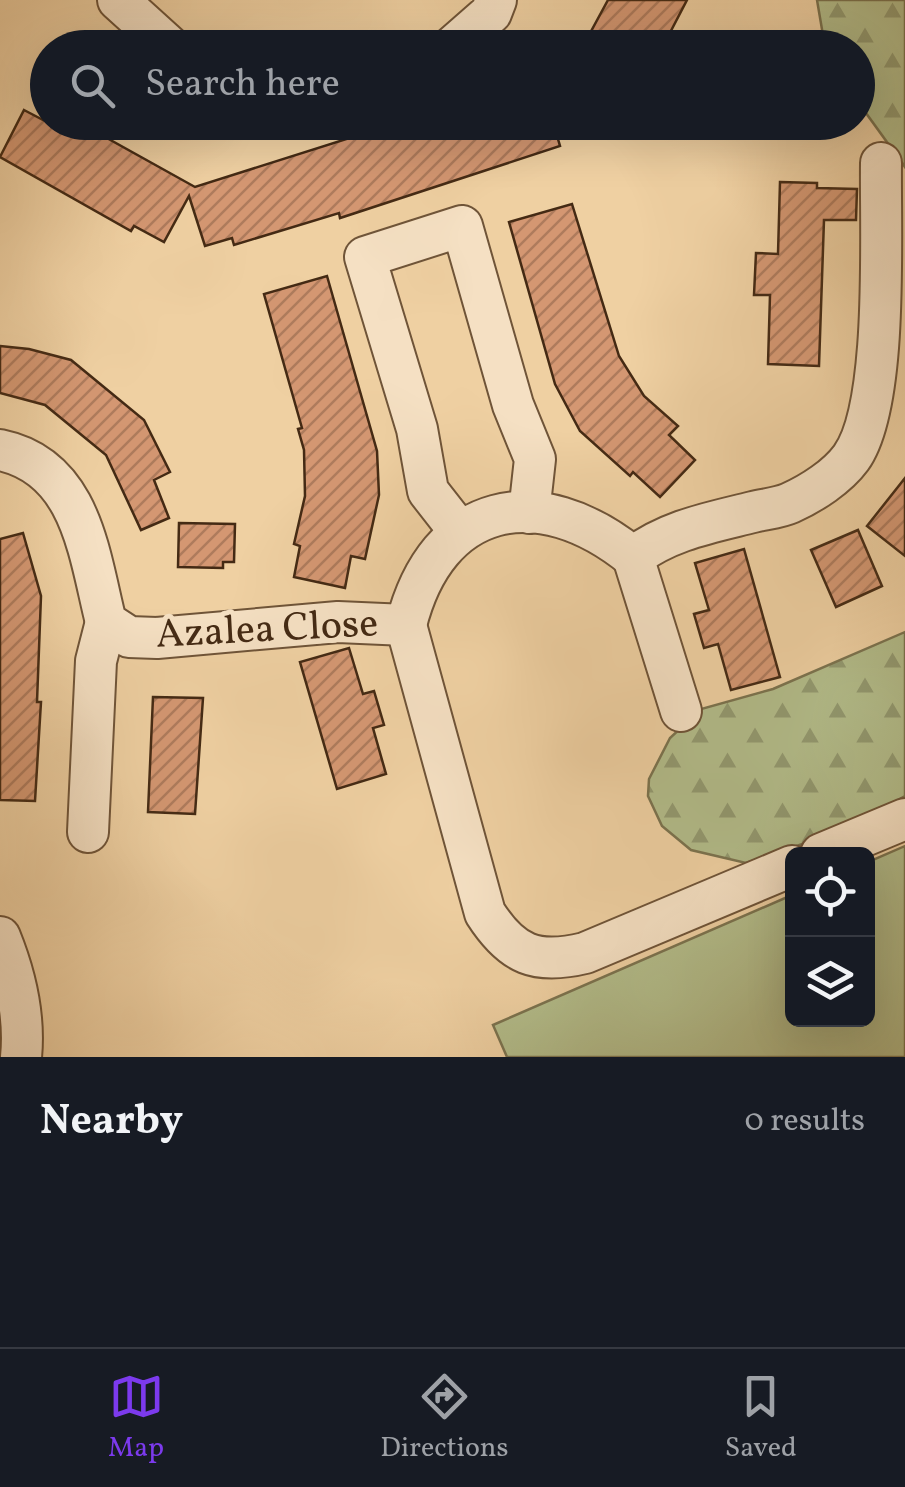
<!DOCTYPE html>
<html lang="en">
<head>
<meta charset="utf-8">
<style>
  :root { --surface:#171b24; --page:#20242c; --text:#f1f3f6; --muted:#9ea1a6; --line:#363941; --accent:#7c3aed }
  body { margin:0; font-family:Vollkorn,serif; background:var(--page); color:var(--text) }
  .controls { position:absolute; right:30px; bottom:30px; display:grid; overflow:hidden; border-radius:15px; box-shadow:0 10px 40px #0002 }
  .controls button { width:90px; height:90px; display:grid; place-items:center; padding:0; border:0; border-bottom:2px solid var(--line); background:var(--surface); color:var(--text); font:50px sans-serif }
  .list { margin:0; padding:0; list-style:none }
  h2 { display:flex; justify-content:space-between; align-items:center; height:130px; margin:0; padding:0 40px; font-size:42px }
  h2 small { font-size:32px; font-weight:400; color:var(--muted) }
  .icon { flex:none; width:55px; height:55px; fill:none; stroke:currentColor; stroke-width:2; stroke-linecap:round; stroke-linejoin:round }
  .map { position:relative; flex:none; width:905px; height:1057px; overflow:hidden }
  .search { position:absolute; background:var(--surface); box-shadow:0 10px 40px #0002; left:30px; right:30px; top:30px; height:110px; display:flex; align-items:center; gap:25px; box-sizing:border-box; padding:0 35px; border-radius:55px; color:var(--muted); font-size:38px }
  .sheet { height:290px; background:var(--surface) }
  nav { display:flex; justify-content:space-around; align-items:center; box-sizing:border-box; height:140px; border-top:2px solid var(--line); background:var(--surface); font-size:28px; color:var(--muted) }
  nav a { display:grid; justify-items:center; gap:5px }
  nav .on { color:var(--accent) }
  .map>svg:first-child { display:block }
  .forest { fill:url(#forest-firs); stroke:#7b734f; stroke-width:2.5 }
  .pitch { fill:#b2bc8a; stroke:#7b734f; stroke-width:2.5 }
  .building { fill:url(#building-hatch); stroke:#442a14; stroke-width:2.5 }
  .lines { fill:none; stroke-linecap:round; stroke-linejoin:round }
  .minor-casing { stroke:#6f5438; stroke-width:44 }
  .minor { stroke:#f5e0c3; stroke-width:40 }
  .labels { text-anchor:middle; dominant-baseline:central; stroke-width:10; stroke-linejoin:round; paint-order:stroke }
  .street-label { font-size:40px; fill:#442a14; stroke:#f5e0c3 }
</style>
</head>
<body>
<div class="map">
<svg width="905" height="1057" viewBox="0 0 905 1057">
  <defs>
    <pattern id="forest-firs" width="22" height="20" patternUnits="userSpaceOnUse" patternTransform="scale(2.5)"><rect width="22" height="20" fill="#b2bc8a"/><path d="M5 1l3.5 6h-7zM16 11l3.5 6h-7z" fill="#929970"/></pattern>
    <pattern id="building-hatch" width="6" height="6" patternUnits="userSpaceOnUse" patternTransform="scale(2.5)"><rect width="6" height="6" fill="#d49772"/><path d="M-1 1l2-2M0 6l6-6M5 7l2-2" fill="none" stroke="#ae7b5c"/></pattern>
  </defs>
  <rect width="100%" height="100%" fill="#efd0a2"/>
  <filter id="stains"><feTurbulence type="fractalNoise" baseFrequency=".002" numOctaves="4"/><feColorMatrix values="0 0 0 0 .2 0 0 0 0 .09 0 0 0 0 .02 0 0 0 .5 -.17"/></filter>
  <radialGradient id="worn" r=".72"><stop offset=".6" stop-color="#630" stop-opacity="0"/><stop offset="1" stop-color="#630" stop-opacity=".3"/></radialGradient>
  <!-- forest -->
  <g class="forest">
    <path d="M 817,0 L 905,0 L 905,167 L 858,102 L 858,48 L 825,47 Z"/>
    <path d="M 905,632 L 905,796 L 841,831 L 746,863 L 691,850 L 662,826 L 648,796 L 649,779 L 670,738 L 701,709 L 773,689 Z"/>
  </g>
  <!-- pitch -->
  <path class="pitch" d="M 905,846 L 905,1057 L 507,1057 L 493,1025 L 792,895 L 792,1019 L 868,1019 L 868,862 Z"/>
  <!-- building -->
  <g class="building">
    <path d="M 608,0 L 687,0 L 662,48 L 582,48 Z"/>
    <path d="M 24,110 L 47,122 L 78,122 L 195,187 L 400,122 L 553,122 L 560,146 L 340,218 L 339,213 L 234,245 L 232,238 L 205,246 L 189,196 L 164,242 L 134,226 L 131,231 L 0,157 Z"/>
    <path d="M 780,182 L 817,183 L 817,188 L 857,189 L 856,220 L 824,220 L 819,366 L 768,364 L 770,295 L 754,295 L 756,253 L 778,254 Z"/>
    <path d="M 572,204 L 619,356 L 644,396 L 678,426 L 669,435 L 695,460 L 660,497 L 633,472 L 630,476 L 580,431 L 555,384 L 509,222 Z"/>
    <path d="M 327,276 L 377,451 L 379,495 L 365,559 L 351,556 L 345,588 L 294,577 L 300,546 L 294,544 L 305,496 L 304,450 L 298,429 L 302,428 L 264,294 Z"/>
    <path d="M 0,346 L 29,349 L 71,360 L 144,420 L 170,472 L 154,480 L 169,518 L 141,530 L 106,455 L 45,405 L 0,393 Z"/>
    <path d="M 905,478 L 905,556 L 867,526 Z"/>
    <path d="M 179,523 L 235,524 L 234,562 L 223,562 L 223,568 L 178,567 Z"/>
    <path d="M 858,530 L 882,586 L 836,607 L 811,550 Z"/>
    <path d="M 23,533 L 41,596 L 37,702 L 41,702 L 35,801 L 0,800 L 0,539 Z"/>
    <path d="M 744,549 L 780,677 L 731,690 L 718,644 L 704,648 L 694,614 L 709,610 L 695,563 Z"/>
    <path d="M 349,648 L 363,694 L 374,691 L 384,725 L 373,728 L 386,774 L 337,789 L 300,662 Z"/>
    <path d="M 153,697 L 203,698 L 195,814 L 148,812 Z"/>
  </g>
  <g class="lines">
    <!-- minor casing -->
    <g class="minor-casing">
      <g id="minor">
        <path d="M 118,0 L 171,48"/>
        <path d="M 451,48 L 491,13 L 496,0"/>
        <path d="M 0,450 C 82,467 89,555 106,622 L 129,637 L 157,638 L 338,622 L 406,625 C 437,501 538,480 633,557 C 669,530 709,523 753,512 C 765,509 779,508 790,503 C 812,493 837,477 851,458 C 889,406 880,232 881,163"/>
        <path d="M 460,532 L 428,491 L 417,429 L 365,257 L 462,226 L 513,405 L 535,459 L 529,513"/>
        <path d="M 633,557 L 681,711"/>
        <path d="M 406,625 L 485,913 C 512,955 536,965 585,953 L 792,866"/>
        <path d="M 88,832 L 96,661 L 106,622"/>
        <path d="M 821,854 L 905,819"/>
        <path d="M 0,937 C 15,974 25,1017 21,1057"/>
      </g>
    </g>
    <!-- minor -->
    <use href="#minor" class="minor"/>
  </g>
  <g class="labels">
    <!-- street labels -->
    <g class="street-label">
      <text transform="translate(267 631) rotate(-3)">Azalea Close</text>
    </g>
  </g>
  <rect width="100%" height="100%" filter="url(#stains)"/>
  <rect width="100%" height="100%" fill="url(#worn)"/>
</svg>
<div class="controls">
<button><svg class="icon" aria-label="locate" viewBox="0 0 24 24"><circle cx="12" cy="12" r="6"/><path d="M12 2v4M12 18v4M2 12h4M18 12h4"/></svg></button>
<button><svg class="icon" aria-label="layers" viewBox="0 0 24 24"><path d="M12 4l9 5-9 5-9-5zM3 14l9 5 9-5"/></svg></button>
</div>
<div class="search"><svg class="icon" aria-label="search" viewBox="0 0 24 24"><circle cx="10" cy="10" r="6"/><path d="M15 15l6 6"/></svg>Search here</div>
</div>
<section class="sheet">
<h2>Nearby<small>0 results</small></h2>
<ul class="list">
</ul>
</section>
<nav>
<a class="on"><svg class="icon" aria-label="map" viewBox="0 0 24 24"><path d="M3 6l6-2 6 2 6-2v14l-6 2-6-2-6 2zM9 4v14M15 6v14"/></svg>Map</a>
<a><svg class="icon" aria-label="directions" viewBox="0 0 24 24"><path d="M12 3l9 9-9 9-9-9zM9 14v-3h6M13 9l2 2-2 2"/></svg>Directions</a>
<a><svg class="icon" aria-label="saved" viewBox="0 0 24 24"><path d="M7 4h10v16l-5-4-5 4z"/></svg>Saved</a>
</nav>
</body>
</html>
